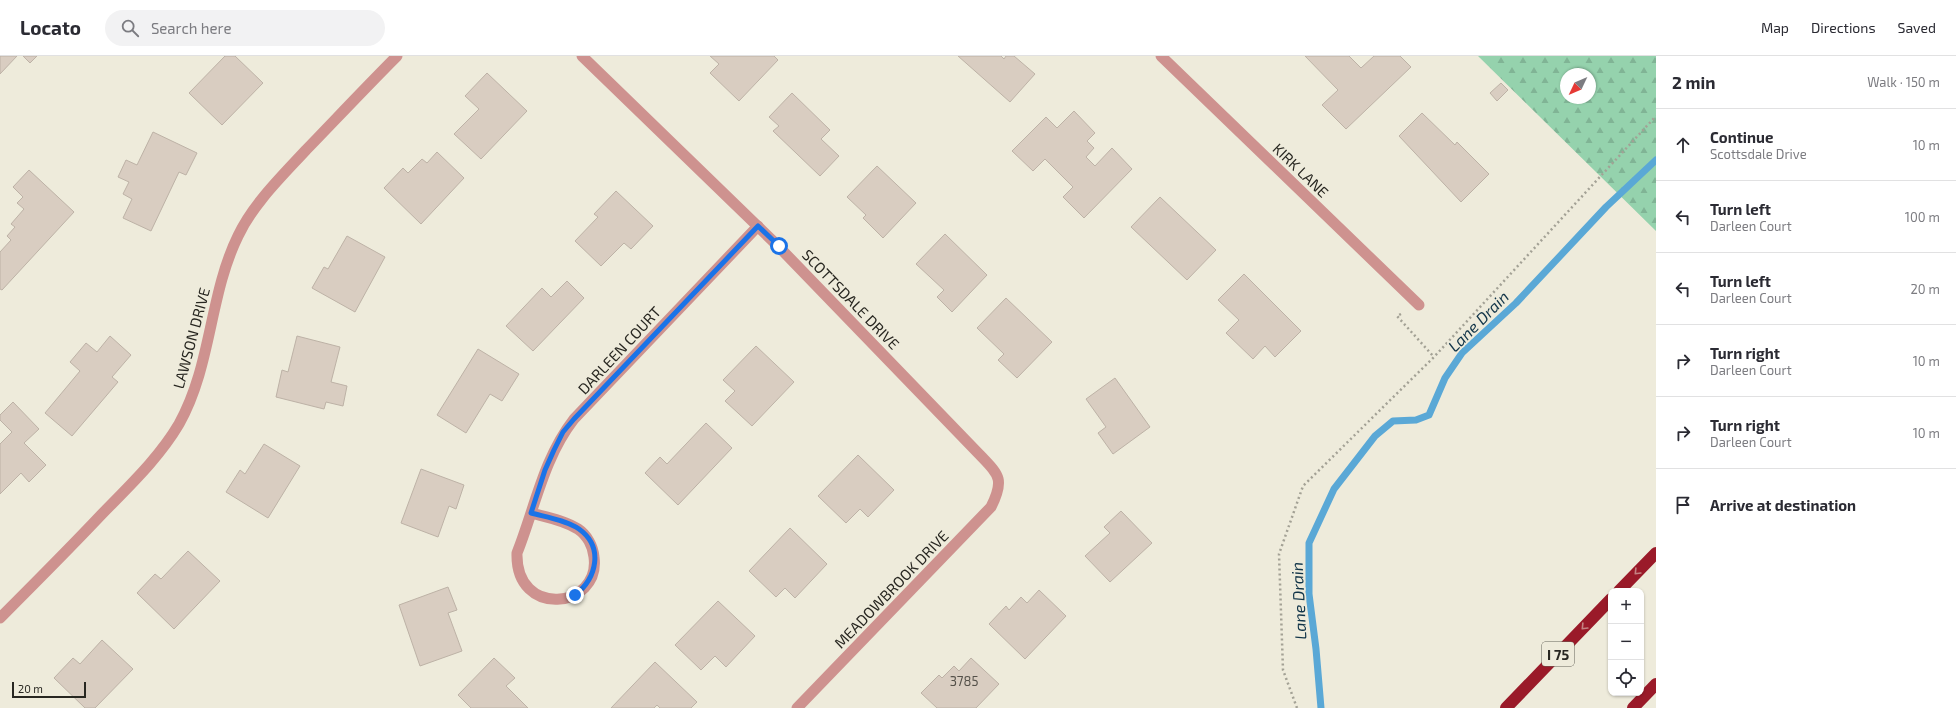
<!DOCTYPE html>
<html lang="en">
<head>
<meta charset="utf-8">
<style>
  :root { --surface:#fff; --page:#f2f2f3; --text:#2b2b33; --muted:#7c7c81; --line:#e1e1e2 }
  body { margin:0; font-family:"Exo 2",sans-serif; background:var(--page); color:var(--text) }
  .controls { position:absolute; right:12px; bottom:12px; display:grid; overflow:hidden; border-radius:8px; box-shadow:0 1px 3px #0004 }
  .controls button { width:36px; height:36px; display:grid; place-items:center; padding:0; border:0; border-bottom:1px solid var(--line); background:var(--surface); color:var(--text); font:20px sans-serif }
  .compass { position:absolute; left:1560px; top:12px; width:36px; height:36px; border-radius:50%; background:var(--surface); box-shadow:0 1px 3px #0004; rotate:226deg }
  .scale { position:absolute; left:12px; bottom:10px; width:74px; box-sizing:border-box; padding-left:4px; border:2px solid #282721; border-top:0; font-size:11px; line-height:14px; white-space:nowrap; color:#282721; -webkit-text-stroke:3px #eeebdb; paint-order:stroke }
  .stop { position:absolute; width:12px; height:12px; margin:-9px; border:3px solid #1a73e8; border-radius:50%; background:#fff }
  .stop.end { background:#1a73e8; border-color:#fff; box-shadow:0 1px 4px #0008 }
  .list { margin:0; padding:0; list-style:none }
  h2 { display:flex; justify-content:space-between; align-items:center; height:52px; margin:0; padding:0 16px; font-size:17px }
  h2 small { font-size:13px; font-weight:400; color:var(--muted) }
  .list li { display:grid; grid-template-columns:26px 1fr auto; gap:12px; align-items:center; box-sizing:border-box; height:72px; padding:0 16px; border-top:1px solid var(--line) }
  .list b { display:block; font-size:15px; white-space:nowrap }
  .list p { margin:0; font-size:13px; white-space:nowrap; color:var(--muted) }
  .list em { font-size:13px; font-style:normal; color:var(--muted) }
  .icon { flex:none; width:22px; height:22px; fill:none; stroke:currentColor; stroke-width:2; stroke-linecap:round; stroke-linejoin:round }
  .map { position:relative; flex:none; width:1656px; height:652px; overflow:hidden }
  header { display:flex; align-items:center; gap:24px; box-sizing:border-box; height:56px; padding:0 20px; background:var(--surface); border-bottom:1px solid var(--line) }
  header strong { font-size:19px }
  nav { display:flex; gap:22px; margin-inline-start:auto; font-size:14px }
  .search { width:280px; height:36px; background:var(--page); display:flex; align-items:center; gap:10px; box-sizing:border-box; padding:0 14px; border-radius:22px; color:var(--muted); font-size:15px }
  main { display:flex }
  aside { flex:1; background:var(--surface) }
  .map>svg:first-child { display:block }
  .forest { fill:url(#forest-firs); fill-rule:evenodd }
  .lines { fill:none; stroke-linecap:round; stroke-linejoin:round }
  .stream { stroke:#5aa8d6; stroke-width:7 }
  .building { fill:#d9cdc1; stroke:#bdb2a6 }
  .path { stroke:#a3a195; stroke-width:2.5; stroke-dasharray:2 3; stroke-linecap:butt }
  .minor { stroke:#ce928f; stroke-width:11 }
  .motorway { stroke:#9a1a29; stroke-width:12 }
  .oneway { stroke:#c48282 }
  .route { stroke:#1a73e8; stroke-width:5 }
  .labels { text-anchor:middle; dominant-baseline:central; stroke-width:3.5; stroke-linejoin:round; paint-order:stroke }
  .number-label { font-size:13px; fill:#545049 }
  .shield { fill:#eeebdb; stroke:#636259; stroke-width:1 }
  .shield-label { font-size:14px; font-weight:bold; fill:#282721 }
  .street-label { font-size:15px; fill:#282721; stroke:#eeebdb }
  .water-label { font-size:16px; font-style:italic; fill:#113448; stroke:#eeebdb }
</style>
</head>
<body>
<header>
<strong>Locato</strong>
<div class="search"><svg class="icon" aria-label="search" viewBox="0 0 24 24"><circle cx="10" cy="10" r="6"/><path d="M15 15l6 6"/></svg>Search here</div>
<nav><a>Map</a><a>Directions</a><a>Saved</a></nav>
</header>
<main>
<div class="map">
<svg width="1656" height="652" viewBox="0 0 1656 652">
  <defs>
    <pattern id="forest-firs" width="22" height="20" patternUnits="userSpaceOnUse"><rect width="22" height="20" fill="#95d2ad"/><path d="M5 1l3.5 6h-7zM16 11l3.5 6h-7z" fill="#80b495"/></pattern>
  </defs>
  <rect width="100%" height="100%" fill="#eeebdb"/>
  <!-- forest -->
  <path class="forest" d="M 1478,0 L 1656,0 L 1656,175 ZM 1566,18 L 1590,18 L 1590,42 L 1566,42 Z"/>
  <g class="lines">
    <!-- stream -->
    <path class="stream" d="M 1321,652 L 1316,593 L 1309,538 L 1309,487 L 1334,433 L 1375,380 L 1393,365 L 1416,364 L 1429,359 L 1445,322 L 1462,297 L 1516,247 L 1606,151 L 1656,104"/>
  </g>
  <!-- building -->
  <g class="building">
    <path d="M 0,0 L 17,0 L 0,18 Z"/>
    <path d="M 23,0 L 37,0 L 30,7 Z"/>
    <path d="M 225,0 L 235,0 L 263,27 L 222,69 L 189,37 Z"/>
    <path d="M 710,0 L 774,0 L 778,4 L 739,45 L 710,17 L 719,8 Z"/>
    <path d="M 958,0 L 1001,0 L 1004,3 L 1006,0 L 1014,0 L 1035,18 L 1010,46 Z"/>
    <path d="M 1305,0 L 1349,0 L 1361,12 L 1374,0 L 1400,0 L 1411,11 L 1346,73 L 1322,49 L 1338,34 Z"/>
    <path d="M 487,17 L 527,55 L 481,103 L 454,78 L 479,53 L 465,40 Z"/>
    <path d="M 1501,27 L 1508,34 L 1497,45 L 1490,37 Z"/>
    <path d="M 792,37 L 830,74 L 821,83 L 839,100 L 820,120 L 773,75 L 779,70 L 769,61 Z"/>
    <path d="M 1074,55 L 1095,77 L 1087,85 L 1094,92 L 1086,101 L 1095,110 L 1112,92 L 1132,113 L 1084,162 L 1063,141 L 1073,131 L 1045,103 L 1033,115 L 1012,95 L 1046,61 L 1057,72 Z"/>
    <path d="M 1422,57 L 1455,89 L 1457,86 L 1489,118 L 1461,146 L 1399,80 Z"/>
    <path d="M 153,76 L 197,97 L 186,119 L 179,116 L 151,175 L 123,162 L 132,143 L 123,138 L 129,126 L 118,121 L 126,104 L 137,109 Z"/>
    <path d="M 437,96 L 464,122 L 421,168 L 384,132 L 403,112 L 408,117 L 422,103 L 427,107 Z"/>
    <path d="M 877,110 L 916,147 L 883,182 L 863,162 L 866,159 L 847,141 Z"/>
    <path d="M 29,114 L 74,156 L 2,234 L 0,233 L 0,196 L 11,184 L 7,180 L 15,171 L 11,168 L 24,153 L 17,147 L 23,141 L 13,131 Z"/>
    <path d="M 616,135 L 653,170 L 631,193 L 624,187 L 601,210 L 575,185 L 598,161 L 594,158 Z"/>
    <path d="M 1160,141 L 1216,194 L 1187,224 L 1131,171 Z"/>
    <path d="M 945,178 L 987,219 L 952,256 L 937,241 L 944,234 L 916,208 Z"/>
    <path d="M 347,180 L 385,201 L 355,256 L 312,232 L 324,211 L 328,213 Z"/>
    <path d="M 1244,218 L 1301,275 L 1275,301 L 1265,290 L 1253,303 L 1226,277 L 1239,264 L 1218,244 Z"/>
    <path d="M 567,225 L 584,242 L 533,295 L 506,270 L 542,232 L 551,241 Z"/>
    <path d="M 1006,242 L 1052,286 L 1017,322 L 998,304 L 1004,298 L 977,272 Z"/>
    <path d="M 110,280 L 131,299 L 112,321 L 118,326 L 72,380 L 45,357 L 80,315 L 70,306 L 86,287 L 97,296 Z"/>
    <path d="M 297,280 L 340,291 L 331,326 L 347,330 L 343,350 L 326,346 L 324,353 L 276,341 L 282,314 L 288,316 Z"/>
    <path d="M 756,290 L 794,326 L 752,370 L 725,345 L 735,335 L 723,324 Z"/>
    <path d="M 478,293 L 519,318 L 502,345 L 490,338 L 466,377 L 437,359 Z"/>
    <path d="M 1115,322 L 1150,371 L 1113,398 L 1098,377 L 1106,371 L 1086,343 Z"/>
    <path d="M 13,346 L 39,373 L 24,387 L 46,409 L 29,426 L 21,417 L 0,438 L 0,388 L 12,376 L 0,364 L 0,359 Z"/>
    <path d="M 706,367 L 732,392 L 678,449 L 645,417 L 660,401 L 667,408 Z"/>
    <path d="M 264,388 L 300,410 L 268,462 L 226,436 L 240,414 L 245,418 Z"/>
    <path d="M 858,399 L 894,434 L 868,461 L 860,453 L 846,467 L 818,440 Z"/>
    <path d="M 421,413 L 464,429 L 456,453 L 449,450 L 438,481 L 401,467 Z"/>
    <path d="M 1121,455 L 1152,487 L 1110,526 L 1085,500 L 1110,477 L 1104,471 Z"/>
    <path d="M 790,472 L 827,508 L 795,542 L 785,532 L 776,541 L 749,515 Z"/>
    <path d="M 188,495 L 220,525 L 174,573 L 137,537 L 155,518 L 161,523 Z"/>
    <path d="M 448,531 L 457,554 L 448,557 L 462,595 L 420,610 L 399,549 Z"/>
    <path d="M 1039,534 L 1066,560 L 1025,603 L 989,568 L 1006,550 L 1009,554 L 1021,541 L 1027,547 Z"/>
    <path d="M 718,545 L 755,580 L 726,611 L 715,600 L 701,614 L 675,589 Z"/>
    <path d="M 102,584 L 133,613 L 95,652 L 85,652 L 54,622 L 73,602 L 80,608 Z"/>
    <path d="M 494,602 L 515,622 L 506,630 L 528,652 L 471,652 L 458,639 Z"/>
    <path d="M 971,602 L 999,628 L 976,652 L 937,652 L 921,637 L 939,619 L 942,622 L 954,610 L 959,615 Z"/>
    <path d="M 655,606 L 697,646 L 691,652 L 660,652 L 657,649 L 654,652 L 611,652 Z"/>
  </g>
  <g class="lines">
    <!-- path -->
    <g class="path">
      <path d="M 1401,258 L 1397,260 L 1434,301"/>
      <path d="M 1297,652 L 1283,614 L 1279,498 L 1303,430 L 1434,301 L 1656,60"/>
    </g>
    <!-- minor -->
    <g class="minor">
      <path d="M 582,0 L 779,191 L 979,398 C 999,419 1005,423 991,451 L 797,652"/>
      <path d="M 1161,0 L 1419,249"/>
      <path d="M 531,457 C 546,461 564,464 578,473 C 587,479 593,490 594,501 C 601,553 515,563 517,497 C 535,452 543,403 574,363 L 758,170"/>
      <path d="M 0,562 C 34,528 68,494 101,459 C 129,430 159,402 179,368 C 212,309 209,239 238,180 C 253,148 282,120 306,94 C 336,63 366,31 397,0"/>
    </g>
    <!-- motorway -->
    <g class="motorway">
      <path d="M 1619,535 L 1656,497"/>
      <path d="M 1506,652 L 1611,543"/>
      <path d="M 1633,652 L 1656,628"/>
    </g>
  </g>
  <!-- one-way arrows -->
  <defs><path id="oneway-chevron" d="M-2-3.5L2.5 0L-2 3.5" fill="none" stroke-width="1.6" stroke-linecap="round" stroke-linejoin="round"/></defs>
  <g class="oneway">
    <use href="#oneway-chevron" transform="translate(1637 516) rotate(134)"/>
    <use href="#oneway-chevron" transform="translate(1584 571) rotate(134)"/>
  </g>
  <g class="lines">
    <!-- route -->
    <path class="route" d="M 575,539 C 597,522 604,491 579,473 C 566,464 546,461 531,457 L 545,414 L 554,394 L 563,376 L 574,363 L 758,170 L 779,190"/>
  </g>
  <g class="labels">
    <!-- number labels -->
    <g class="number-label">
      <text x="964" y="625">3785</text>
    </g>
    <!-- shield labels -->
    <rect class="shield" x="1542" y="586" width="32" height="24" rx="3"/>
    <g class="shield-label">
      <text x="1558" y="598">I 75</text>
    </g>
    <!-- street labels -->
    <g class="street-label">
      <text transform="translate(1301 114) rotate(44)">KIRK LANE</text>
      <text transform="translate(851 243) rotate(46)">SCOTTSDALE DRIVE</text>
      <text transform="translate(191 282) rotate(-75)">LAWSON DRIVE</text>
      <text transform="translate(619 294) rotate(-47)">DARLEEN COURT</text>
      <text transform="translate(891 533) rotate(-46)">MEADOWBROOK DRIVE</text>
    </g>
    <!-- water labels -->
    <g class="water-label">
      <text transform="translate(1478 265) rotate(-45)">Lane Drain</text>
      <text transform="translate(1298 545) rotate(-93)">Lane Drain</text>
    </g>
  </g>
</svg>
<div class="controls">
<button>+</button>
<button>−</button>
<button><svg class="icon" aria-label="locate" viewBox="0 0 24 24"><circle cx="12" cy="12" r="6"/><path d="M12 2v4M12 18v4M2 12h4M18 12h4"/></svg></button>
</div>
<svg class="compass" viewBox="-18 -18 36 36"><path d="M0-13l5 13h-10z" fill="#e53935"/><path d="M0 13l5-13h-10z" fill="#7c7c81"/></svg>
<div class="scale">20 m</div>
<div class="stop" style="left:779px;top:190px"></div>
<div class="stop end" style="left:575px;top:539px"></div>
</div>
<aside>
<h2>2 min<small>Walk · 150 m</small></h2>
<ul class="list">
<li><svg class="icon" aria-label="ahead" viewBox="0 0 24 24"><path d="M12 20V5M6 11l6-6 6 6"/></svg><div><b>Continue</b><p>Scottsdale Drive</p></div><em>10 m</em></li>
<li><svg class="icon" aria-label="left" viewBox="0 0 24 24"><path d="M17 20v-9H6M10 6l-5 5 5 5"/></svg><div><b>Turn left</b><p>Darleen Court</p></div><em>100 m</em></li>
<li><svg class="icon" aria-label="left" viewBox="0 0 24 24"><path d="M17 20v-9H6M10 6l-5 5 5 5"/></svg><div><b>Turn left</b><p>Darleen Court</p></div><em>20 m</em></li>
<li><svg class="icon" aria-label="right" viewBox="0 0 24 24"><path d="M7 20v-9h11M14 6l5 5-5 5"/></svg><div><b>Turn right</b><p>Darleen Court</p></div><em>10 m</em></li>
<li><svg class="icon" aria-label="right" viewBox="0 0 24 24"><path d="M7 20v-9h11M14 6l5 5-5 5"/></svg><div><b>Turn right</b><p>Darleen Court</p></div><em>10 m</em></li>
<li><svg class="icon" aria-label="arrive" viewBox="0 0 24 24"><path d="M6 21V4h12l-3 4 3 4H6"/></svg><div><b>Arrive at destination</b></div></li>
</ul>
</aside>
</main>
</body>
</html>
